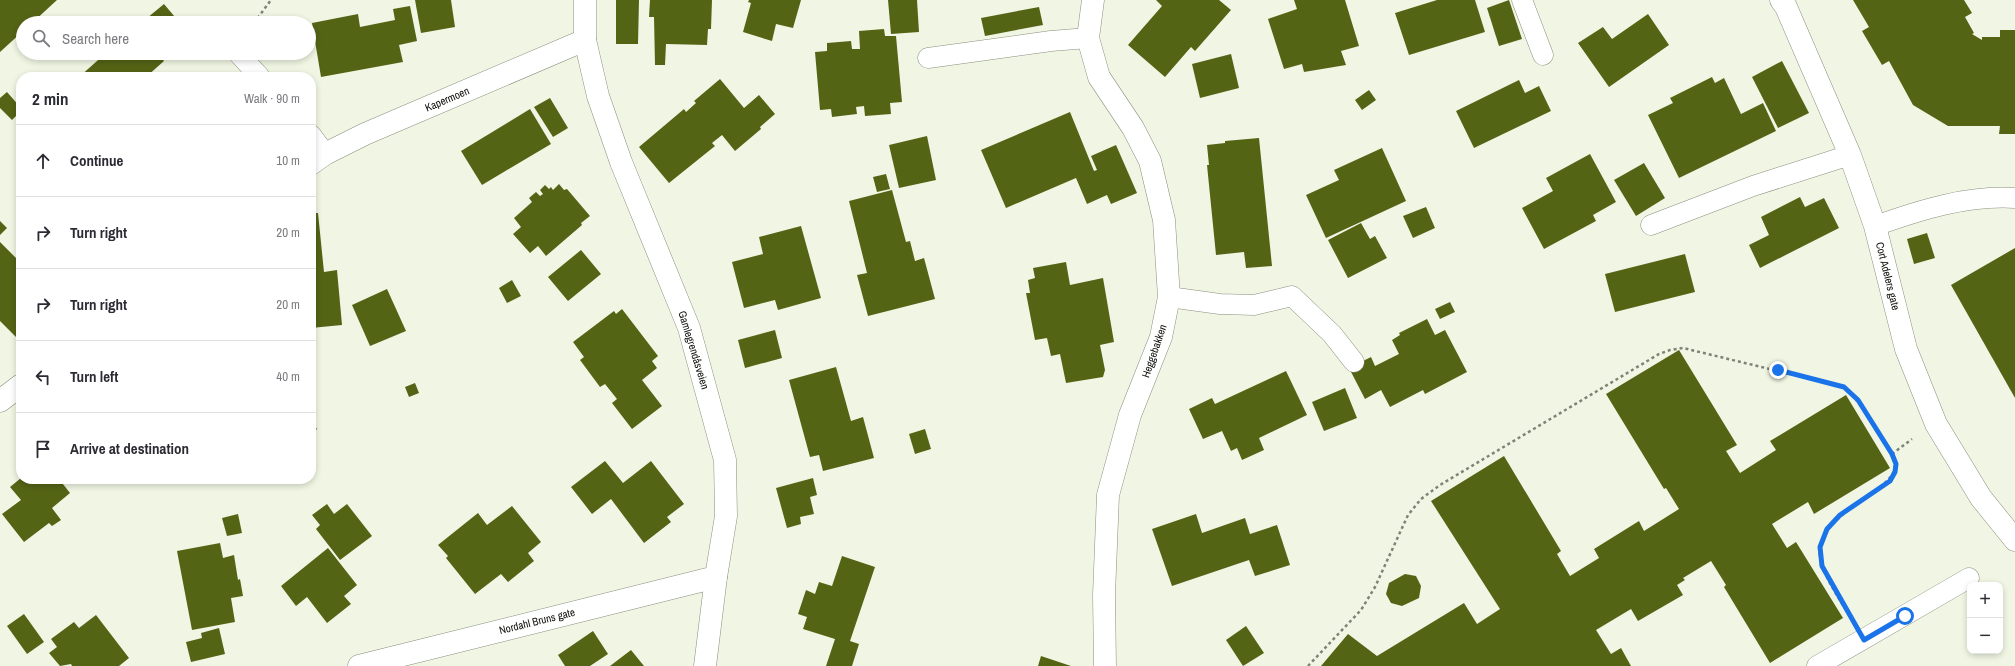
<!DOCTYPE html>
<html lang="en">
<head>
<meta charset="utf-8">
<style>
  :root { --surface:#fff; --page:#f7f7f7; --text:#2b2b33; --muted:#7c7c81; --line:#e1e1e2 }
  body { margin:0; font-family:"Archivo Narrow",sans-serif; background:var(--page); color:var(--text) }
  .controls { position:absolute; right:12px; bottom:12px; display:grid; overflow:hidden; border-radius:8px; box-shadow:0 2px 6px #0003 }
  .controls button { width:36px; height:36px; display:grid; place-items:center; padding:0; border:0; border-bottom:1px solid var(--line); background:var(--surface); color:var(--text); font:20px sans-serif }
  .stop { position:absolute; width:12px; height:12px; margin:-9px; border:3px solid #1a73e8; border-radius:50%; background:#fff }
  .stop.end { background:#1a73e8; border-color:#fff; box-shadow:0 1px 4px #0008 }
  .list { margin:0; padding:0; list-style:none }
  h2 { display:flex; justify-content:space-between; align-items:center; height:52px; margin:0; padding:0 16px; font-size:17px }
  h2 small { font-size:13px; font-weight:400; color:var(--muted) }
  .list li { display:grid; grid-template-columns:26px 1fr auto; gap:12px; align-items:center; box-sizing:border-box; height:72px; padding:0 16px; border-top:1px solid var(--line) }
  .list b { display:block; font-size:15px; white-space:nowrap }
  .list em { font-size:13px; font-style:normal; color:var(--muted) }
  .icon { flex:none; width:22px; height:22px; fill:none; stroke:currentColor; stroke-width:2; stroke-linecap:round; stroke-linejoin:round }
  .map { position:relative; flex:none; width:2015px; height:666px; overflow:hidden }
  .search { position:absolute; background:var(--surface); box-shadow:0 2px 6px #0003; left:16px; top:16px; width:300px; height:44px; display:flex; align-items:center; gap:10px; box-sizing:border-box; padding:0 14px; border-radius:22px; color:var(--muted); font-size:15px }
  .panel { position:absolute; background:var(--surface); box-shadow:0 2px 6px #0003; left:16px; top:72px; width:300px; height:412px; border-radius:16px }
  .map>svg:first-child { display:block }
  .building { fill:#546415 }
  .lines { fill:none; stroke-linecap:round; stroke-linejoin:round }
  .lane-casing { stroke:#8a8f7e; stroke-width:21 }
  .street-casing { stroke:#8a8f7e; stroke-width:23 }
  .path { stroke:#7f8376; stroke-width:2.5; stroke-dasharray:3 3; stroke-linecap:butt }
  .lane { stroke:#fff; stroke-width:20 }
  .street { stroke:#fff; stroke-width:22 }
  .route { stroke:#1a73e8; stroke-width:5 }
  .labels { text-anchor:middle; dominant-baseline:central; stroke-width:4; stroke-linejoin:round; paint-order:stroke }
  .street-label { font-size:11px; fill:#0f110b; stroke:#fff }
</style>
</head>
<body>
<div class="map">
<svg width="2015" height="666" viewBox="0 0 2015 666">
  <rect width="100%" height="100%" fill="#f0f6e3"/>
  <!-- building -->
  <g class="building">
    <path d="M 0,0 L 57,0 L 32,23 L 23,23 L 23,31 L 0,52 Z"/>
    <path d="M 415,0 L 451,0 L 455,27 L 421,33 Z"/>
    <path d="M 616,0 L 639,0 L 638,44 L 616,44 Z"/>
    <path d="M 650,0 L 712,0 L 711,29 L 708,29 L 707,45 L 666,44 L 665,65 L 655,65 L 654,17 L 649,17 Z"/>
    <path d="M 749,0 L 801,0 L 793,28 L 776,24 L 772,41 L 743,32 L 751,3 L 748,2 Z"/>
    <path d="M 888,0 L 917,0 L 919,32 L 891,34 Z"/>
    <path d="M 1156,0 L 1219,0 L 1231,10 L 1195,51 L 1191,47 L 1165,77 L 1128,45 L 1162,6 Z"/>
    <path d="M 1294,0 L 1345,0 L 1359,46 L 1341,51 L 1346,65 L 1304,72 L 1302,64 L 1284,69 L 1268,19 L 1297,9 Z"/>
    <path d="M 1437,0 L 1475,0 L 1485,32 L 1409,55 L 1395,13 Z"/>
    <path d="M 1509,0 L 1522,39 L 1499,46 L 1487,8 Z"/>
    <path d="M 1853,0 L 1964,0 L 1972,13 L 1965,17 L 1974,33 L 1972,34 L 1982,40 L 1982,37 L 2000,37 L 2000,30 L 2015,30 L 2015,134 L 1999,134 L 2000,126 L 1948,126 L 1913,105 L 1889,61 L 1882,65 L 1862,31 L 1869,27 Z"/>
    <path d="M 164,4 L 180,23 L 141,23 Z"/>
    <path d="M 410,6 L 417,41 L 399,45 L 403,62 L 321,77 L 312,23 L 358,14 L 360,27 L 395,20 L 393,9 Z"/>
    <path d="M 1039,7 L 1043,25 L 985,36 L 981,18 Z"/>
    <path d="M 1648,14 L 1669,45 L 1609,87 L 1578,43 L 1603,27 L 1612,39 Z"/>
    <path d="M 884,29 L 885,36 L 896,36 L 902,102 L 890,103 L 891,114 L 865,116 L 864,106 L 856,107 L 857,114 L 832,117 L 831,109 L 820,110 L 815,52 L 827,51 L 827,43 L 851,41 L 852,49 L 860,49 L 859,31 Z"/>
    <path d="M 106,53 L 157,53 L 164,61 L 146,77 L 79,77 Z"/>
    <path d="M 1231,54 L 1239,88 L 1200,98 L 1192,64 Z"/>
    <path d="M 1782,61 L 1809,113 L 1778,128 L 1752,77 Z"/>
    <path d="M 1712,77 L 1715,83 L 1724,78 L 1741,114 L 1763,103 L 1776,131 L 1679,178 L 1648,115 L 1673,103 L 1670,98 Z"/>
    <path d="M 720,79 L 744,108 L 759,95 L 775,114 L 760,127 L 761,129 L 735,151 L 722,135 L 712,143 L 715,146 L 669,183 L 639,147 L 684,109 L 686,112 L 696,103 L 694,101 Z"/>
    <path d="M 1519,80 L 1525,93 L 1539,86 L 1551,111 L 1474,148 L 1456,111 Z"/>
    <path d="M 1369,90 L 1376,100 L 1362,110 L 1355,100 Z"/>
    <path d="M 7,92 L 21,108 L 21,111 L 12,120 L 0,108 L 0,98 Z"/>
    <path d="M 550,98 L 568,128 L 553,137 L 534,107 Z"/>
    <path d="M 530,109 L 551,144 L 482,185 L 461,151 Z"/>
    <path d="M 1070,112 L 1094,171 L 1097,170 L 1091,156 L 1116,145 L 1137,193 L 1111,204 L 1107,195 L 1087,204 L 1076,178 L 1006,208 L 981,150 Z"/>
    <path d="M 927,136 L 936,180 L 899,188 L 889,145 Z"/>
    <path d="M 1259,138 L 1272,266 L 1246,268 L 1244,252 L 1216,255 L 1207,165 L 1209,165 L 1207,145 L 1225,143 L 1225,141 Z"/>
    <path d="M 1382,148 L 1406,201 L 1326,238 L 1306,195 L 1339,180 L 1334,170 Z"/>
    <path d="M 1590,154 L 1616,202 L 1593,215 L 1596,221 L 1544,249 L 1522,208 L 1553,191 L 1546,178 Z"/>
    <path d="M 1644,163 L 1665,198 L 1636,216 L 1614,180 Z"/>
    <path d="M 886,174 L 890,189 L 877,192 L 873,177 Z"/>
    <path d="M 559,184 L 564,190 L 567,189 L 590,216 L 581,223 L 582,225 L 546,256 L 538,246 L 530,253 L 513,234 L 521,227 L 514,218 L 532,202 L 529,198 L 536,192 L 540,196 L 543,194 L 540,190 L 545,185 L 549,189 L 551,187 L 553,190 Z"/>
    <path d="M 892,190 L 906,242 L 910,241 L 915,261 L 924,258 L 935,299 L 868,316 L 857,275 L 867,273 L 849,201 Z"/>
    <path d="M 1800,197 L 1805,207 L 1824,198 L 1839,228 L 1760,268 L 1749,245 L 1769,235 L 1761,217 Z"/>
    <path d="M 1426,207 L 1435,228 L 1413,238 L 1403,216 Z"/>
    <path d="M 311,213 L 318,213 L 324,272 L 337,270 L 342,325 L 311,328 Z"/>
    <path d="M 0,221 L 7,228 L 0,235 Z"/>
    <path d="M 1361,223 L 1370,239 L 1375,236 L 1387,258 L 1348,278 L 1328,240 Z"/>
    <path d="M 801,226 L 821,298 L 778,310 L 775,300 L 744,308 L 732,262 L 763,254 L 759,237 Z"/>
    <path d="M 1927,233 L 1935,258 L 1914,264 L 1907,239 Z"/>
    <path d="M 0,242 L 21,263 L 21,342 L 0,321 Z"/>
    <path d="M 2015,248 L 2015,398 L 1951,285 Z"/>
    <path d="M 581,250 L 601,274 L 568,301 L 548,277 Z"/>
    <path d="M 1685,254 L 1695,292 L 1615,312 L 1605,274 Z"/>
    <path d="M 1066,262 L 1070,285 L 1103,278 L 1114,342 L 1100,345 L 1105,370 L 1103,377 L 1066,383 L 1060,354 L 1051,356 L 1047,338 L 1035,340 L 1026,293 L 1030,293 L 1028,280 L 1035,278 L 1033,268 Z"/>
    <path d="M 512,280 L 521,296 L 507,303 L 499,288 Z"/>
    <path d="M 387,289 L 406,331 L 370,346 L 352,305 Z"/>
    <path d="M 1450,302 L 1455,312 L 1440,319 L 1435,309 Z"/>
    <path d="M 622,309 L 658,356 L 652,361 L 657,368 L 642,380 L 662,406 L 632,429 L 612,403 L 617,399 L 605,384 L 600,387 L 580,360 L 584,357 L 573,342 L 614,311 L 616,314 Z"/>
    <path d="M 1427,319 L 1435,335 L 1445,330 L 1467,372 L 1425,394 L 1423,390 L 1390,407 L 1381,390 L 1365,399 L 1349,368 L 1371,357 L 1375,366 L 1399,354 L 1392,340 L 1400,335 L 1399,333 Z"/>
    <path d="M 775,330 L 782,358 L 745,368 L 738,340 Z"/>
    <path d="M 1679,350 L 1737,445 L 1726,451 L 1740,473 L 1776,450 L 1770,441 L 1846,395 L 1890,468 L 1814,514 L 1808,502 L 1772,524 L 1787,548 L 1796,542 L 1843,618 L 1770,663 L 1724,587 L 1726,585 L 1711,561 L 1683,578 L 1685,580 L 1677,585 L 1683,595 L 1638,621 L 1631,609 L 1596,630 L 1611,654 L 1621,648 L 1631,666 L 1321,666 L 1348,634 L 1377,656 L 1464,603 L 1477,624 L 1500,609 L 1431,501 L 1504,456 L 1561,551 L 1557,554 L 1570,576 L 1599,558 L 1594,549 L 1639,521 L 1644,531 L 1679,509 L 1666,488 L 1664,489 L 1606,394 Z"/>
    <path d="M 836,367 L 851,421 L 863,417 L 874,458 L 823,471 L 819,455 L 810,457 L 789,380 Z"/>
    <path d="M 1286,371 L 1307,415 L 1259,438 L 1264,450 L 1242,460 L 1237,448 L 1231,451 L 1222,431 L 1203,439 L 1189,409 L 1212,398 L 1215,404 Z"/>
    <path d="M 415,383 L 419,393 L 409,397 L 405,387 Z"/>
    <path d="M 1345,388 L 1357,418 L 1324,431 L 1312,402 Z"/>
    <path d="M 311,421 L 317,429 L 311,434 Z"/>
    <path d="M 925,429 L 931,449 L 915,454 L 909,434 Z"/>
    <path d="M 605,461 L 623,483 L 651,461 L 684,504 L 667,517 L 671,522 L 644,543 L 611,499 L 592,514 L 571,487 Z"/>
    <path d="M 21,478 L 59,479 L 70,493 L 52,508 L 61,520 L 52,526 L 49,523 L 24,542 L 2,514 L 21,500 L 10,487 Z"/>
    <path d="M 813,478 L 817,495 L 810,497 L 814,514 L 800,517 L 801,524 L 787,528 L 776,488 Z"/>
    <path d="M 327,504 L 334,514 L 347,504 L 372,536 L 340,560 L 316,529 L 320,525 L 312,515 Z"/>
    <path d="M 512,506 L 541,542 L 528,553 L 534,561 L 508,582 L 501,574 L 475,594 L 446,558 L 448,556 L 438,545 L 478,513 L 487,525 Z"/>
    <path d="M 238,514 L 242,533 L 227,536 L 222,518 Z"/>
    <path d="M 1196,514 L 1202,533 L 1245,518 L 1250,534 L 1277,525 L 1290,565 L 1255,576 L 1249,560 L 1172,586 L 1152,529 Z"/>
    <path d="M 220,543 L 223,558 L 234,555 L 238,580 L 240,579 L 243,596 L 231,598 L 235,622 L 192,630 L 177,551 Z"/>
    <path d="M 328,548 L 357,585 L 344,596 L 351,604 L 327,623 L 307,597 L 296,606 L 281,586 Z"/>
    <path d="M 842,556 L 875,567 L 850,641 L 859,644 L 852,666 L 826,666 L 835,639 L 803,629 L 807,617 L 798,614 L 806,590 L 815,594 L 819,582 L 832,586 Z"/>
    <path d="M 1405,574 L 1416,576 L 1421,586 L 1419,598 L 1402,606 L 1391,603 L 1386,594 L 1389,583 Z"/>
    <path d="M 24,614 L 44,642 L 27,654 L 7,626 Z"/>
    <path d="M 96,615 L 129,658 L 119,666 L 72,666 L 71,664 L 60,666 L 49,653 L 57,647 L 51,639 L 74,622 L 79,628 Z"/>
    <path d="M 1246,626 L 1264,653 L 1243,666 L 1226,640 Z"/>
    <path d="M 219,628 L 225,654 L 191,662 L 186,642 L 202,638 L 201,633 Z"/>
    <path d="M 593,631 L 608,654 L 590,666 L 565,666 L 558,655 Z"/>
    <path d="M 631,650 L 644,666 L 610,666 Z"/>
    <path d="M 1041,656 L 1071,666 L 1038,666 Z"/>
  </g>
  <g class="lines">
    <!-- lane casing -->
    <g class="lane-casing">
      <g id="lane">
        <path d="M 1522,0 L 1543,55"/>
        <path d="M 238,53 L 260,77"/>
        <path d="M 928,58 L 1051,41 L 1088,38"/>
        <path d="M 311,135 L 325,154"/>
        <path d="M 1651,225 L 1753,186 L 1850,155"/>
        <path d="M 1875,226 C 1920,210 1967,195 2015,198"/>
        <path d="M 1169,297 L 1220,304 L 1254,305 L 1292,296 L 1332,334 L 1354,362"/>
        <path d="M 1817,666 L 1969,578"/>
      </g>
    </g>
    <!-- street casing -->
    <g class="street-casing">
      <g id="street">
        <path d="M 585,0 L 585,40 L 598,96 L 621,162 L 689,328 L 725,460 L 726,516 L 716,577 L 705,666"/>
        <path d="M 1093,0 L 1088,38 L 1099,77 L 1133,128 L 1150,161 L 1164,220 L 1169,297 L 1161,337 L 1130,415 L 1108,495 L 1104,595 L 1105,666"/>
        <path d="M 1781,0 L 1786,7 L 1850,155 L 1875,226 L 1906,349 L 1936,424 L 1981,498 L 2015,540"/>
        <path d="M 311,164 L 325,154 L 365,134 L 585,40"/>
        <path d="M 0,401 L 21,385"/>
        <path d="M 359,666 L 716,577"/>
      </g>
    </g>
    <!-- path -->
    <g class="path">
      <path d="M 254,23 L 271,0"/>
      <path d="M 1892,454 L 1912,439"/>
      <path d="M 1308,666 L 1361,610 L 1375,587 L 1408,515 L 1421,499 L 1440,485 L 1659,354 L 1670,350 L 1683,348 L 1844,387 C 1859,401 1869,417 1880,435 C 1885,444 1894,454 1895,464 C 1898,489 1828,509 1820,546 C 1816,566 1839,598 1849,615"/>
    </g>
    <!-- lane -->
    <use href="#lane" class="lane"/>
    <!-- street -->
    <use href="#street" class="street"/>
  </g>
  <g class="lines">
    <!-- route -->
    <path class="route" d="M 1778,370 L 1844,387 L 1858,400 L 1892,454 L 1896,464 L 1895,472 L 1890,481 L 1840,515 L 1827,529 L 1820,547 L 1822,566 L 1864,640 L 1905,616"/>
  </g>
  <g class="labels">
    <!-- street labels -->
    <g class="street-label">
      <text transform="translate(447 99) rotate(-23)">Kapermoen</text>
      <text transform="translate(1888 276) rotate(76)">Cort Adelers gate</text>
      <text transform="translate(694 350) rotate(73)">Gamlegrendåsveien</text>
      <text transform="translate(1154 351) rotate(-71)">Heggebakken</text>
      <text transform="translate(537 621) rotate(-14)">Nordahl Bruns gate</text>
    </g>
  </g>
</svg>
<div class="controls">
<button>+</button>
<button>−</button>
</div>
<div class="stop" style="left:1905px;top:616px"></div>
<div class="stop end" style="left:1778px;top:370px"></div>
<div class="search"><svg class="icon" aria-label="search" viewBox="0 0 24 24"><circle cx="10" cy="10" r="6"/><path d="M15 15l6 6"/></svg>Search here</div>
<section class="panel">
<h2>2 min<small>Walk · 90 m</small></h2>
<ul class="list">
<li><svg class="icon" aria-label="ahead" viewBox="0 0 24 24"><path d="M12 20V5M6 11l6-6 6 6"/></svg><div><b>Continue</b></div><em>10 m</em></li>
<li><svg class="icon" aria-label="right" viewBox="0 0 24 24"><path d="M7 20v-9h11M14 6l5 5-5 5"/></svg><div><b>Turn right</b></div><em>20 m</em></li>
<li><svg class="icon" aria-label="right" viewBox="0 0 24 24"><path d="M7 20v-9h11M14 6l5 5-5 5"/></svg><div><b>Turn right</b></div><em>20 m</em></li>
<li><svg class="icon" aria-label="left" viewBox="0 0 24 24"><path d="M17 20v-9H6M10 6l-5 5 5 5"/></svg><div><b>Turn left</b></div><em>40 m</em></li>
<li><svg class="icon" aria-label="arrive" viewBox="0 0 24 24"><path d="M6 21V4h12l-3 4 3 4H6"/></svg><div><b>Arrive at destination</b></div></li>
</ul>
</section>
</div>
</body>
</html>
